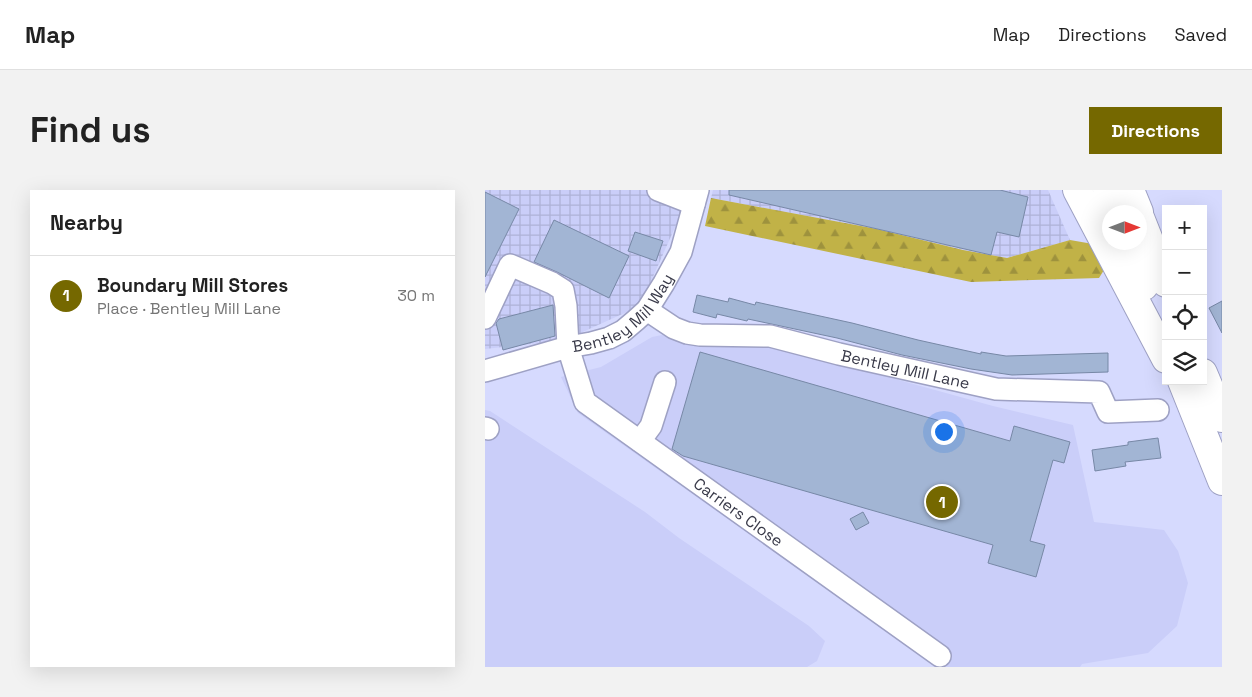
<!DOCTYPE html>
<html lang="en">
<head>
<meta charset="utf-8">
<style>
  :root { --surface:#fff; --page:#f2f2f2; --text:#222; --muted:#767676; --line:#e0e0e0; --accent:#756800 }
  body { margin:0; font-family:"Space Grotesk",sans-serif; background:var(--page); color:var(--text) }
  .controls { position:absolute; right:15px; top:15px; display:grid; overflow:hidden; border-radius:0px; box-shadow:0 5px 20px #0002 }
  .controls button { width:45px; height:45px; display:grid; place-items:center; padding:0; border:0; border-bottom:1px solid var(--line); background:var(--surface); color:var(--text); font:25px sans-serif }
  .compass { position:absolute; left:617px; top:15px; width:45px; height:45px; border-radius:50%; background:var(--surface); box-shadow:0 5px 20px #0002; rotate:90deg }
  .you { position:absolute; left:458px; top:241px; width:18px; height:18px; margin:-12px; border:4px solid #fff; border-radius:50%; background:#1a73e8; box-shadow:0 0 0 8px #1a73e833 }
  .badge { display:grid; place-items:center; width:32px; height:32px; border-radius:50%; background:var(--accent); color:#fff; font-size:16px; font-weight:700 }
  .pin { position:absolute; translate:-50% -50%; border:2px solid #fff; box-shadow:0 1px 5px #0006 }
  .list { margin:0; padding:0; list-style:none }
  h2 { display:flex; justify-content:space-between; align-items:center; height:65px; margin:0; padding:0 20px; font-size:21px }
  h2 small { font-size:16px; font-weight:400; color:var(--muted) }
  .list li { display:grid; grid-template-columns:32px 1fr auto; gap:15px; align-items:center; box-sizing:border-box; height:80px; padding:0 20px; border-top:1px solid var(--line) }
  .list b { display:block; font-size:19px; white-space:nowrap }
  .list p { margin:0; font-size:16px; white-space:nowrap; color:var(--muted) }
  .list em { font-size:16px; font-style:normal; color:var(--muted) }
  .icon { flex:none; width:28px; height:28px; fill:none; stroke:currentColor; stroke-width:2; stroke-linecap:round; stroke-linejoin:round }
  .map { position:relative; flex:none; width:737px; height:477px; overflow:hidden; border-radius:0px }
  header { display:flex; align-items:center; gap:30px; box-sizing:border-box; height:70px; padding:0 25px; background:var(--surface); border-bottom:1px solid var(--line) }
  header strong { font-size:24px }
  nav { display:flex; gap:28px; margin-inline-start:auto; font-size:18px }
  .intro { display:flex; align-items:center; justify-content:space-between; box-sizing:border-box; height:120px; padding:0 30px }
  h1 { margin:0; font-size:35px }
  .button { padding:12px 22px; border-radius:0px; background:var(--accent); color:#fff; font-size:18px; font-weight:700 }
  main { display:flex; gap:30px; padding:0 30px }
  aside { flex:1; background:var(--surface); border-radius:0px; box-shadow:0 5px 20px #0002 }
  .map>svg:first-child { display:block }
  .built { fill:#cacef9 }
  .industrial { fill:url(#industrial-grid) }
  .forest { fill:url(#forest-firs) }
  .building { fill:#a2b5d4; stroke:#7788a6 }
  .lines { fill:none; stroke-linecap:round; stroke-linejoin:round }
  .minor-casing { stroke:#9ea1c4; stroke-width:24 }
  .highway-casing { stroke:#9ea1c4; stroke-width:30 }
  .minor { stroke:#fff; stroke-width:21 }
  .highway { stroke:#fff; stroke-width:28 }
  .labels { text-anchor:middle; dominant-baseline:central; stroke-width:4.5; stroke-linejoin:round; paint-order:stroke }
  .street-label { font-size:16px; fill:#393a49; stroke:#e6e8fe }
</style>
</head>
<body>
<header>
<strong>Map</strong>
<nav><a>Map</a><a>Directions</a><a>Saved</a></nav>
</header>
<div class="intro"><h1>Find us</h1><a class="button">Directions</a></div>
<main>
<aside>
<h2>Nearby<small></small></h2>
<ul class="list">
<li><span class="badge">1</span><div><b>Boundary Mill Stores</b><p>Place · Bentley Mill Lane</p></div><em>30 m</em></li>
</ul>
</aside>
<div class="map">
<svg width="737" height="477" viewBox="0 0 737 477">
  <defs>
    <pattern id="industrial-grid" width="8" height="8" patternUnits="userSpaceOnUse" patternTransform="scale(1.25)"><rect width="8" height="8" fill="#cacef9"/><path d="M0 4h8M4 0v8" fill="none" stroke="#aeb2d7"/></pattern>
    <pattern id="forest-firs" width="22" height="20" patternUnits="userSpaceOnUse" patternTransform="scale(1.25)"><rect width="22" height="20" fill="#c1b247"/><path d="M5 1l3.5 6h-7zM16 11l3.5 6h-7z" fill="#9e923d"/></pattern>
  </defs>
  <rect width="100%" height="100%" fill="#d6dafe"/>
  <!-- built -->
  <g class="built">
    <path d="M 177,145 L 227,156 L 287,155 L 508,216 L 588,235 L 609,332 L 679,340 L 693,361 L 703,393 L 692,436 L 663,463 L 597,474 L 595,477 L 452,477 L 93,223 L 76,187 L 116,177 L 167,147 Z"/>
    <path d="M 0,220 L 5,221 L 160,322 L 194,348 L 324,436 L 340,451 L 332,471 L 322,477 L 0,477 Z"/>
  </g>
  <!-- industrial -->
  <g class="industrial">
    <path d="M 0,0 L 201,0 L 195,26 L 155,116 L 80,150 L 0,159 Z"/>
    <path d="M 228,0 L 563,0 L 585,50 L 522,68 L 478,60 L 392,39 L 226,8 Z"/>
  </g>
  <!-- forest -->
  <path class="forest" d="M 226,8 L 392,39 L 478,60 L 522,68 L 585,50 L 608,54 L 619,80 L 614,88 L 486,92 L 220,36 Z"/>
  <!-- building -->
  <g class="building">
    <path d="M 244,0 L 515,0 L 543,7 L 534,47 L 512,42 L 506,65 L 244,5 Z"/>
    <path d="M 0,2 L 34,19 L 0,87 Z"/>
    <path d="M 69,30 L 144,66 L 124,108 L 72,82 L 49,72 Z"/>
    <path d="M 150,42 L 178,51 L 171,71 L 143,61 Z"/>
    <path d="M 212,105 L 243,112 L 244,108 L 270,115 L 271,112 L 367,133 L 433,150 L 496,164 L 496,162 L 521,166 L 623,163 L 623,182 L 527,185 L 486,179 L 417,165 L 352,148 L 263,129 L 262,131 L 232,124 L 231,128 L 208,122 Z"/>
    <path d="M 737,111 L 737,143 L 724,118 Z"/>
    <path d="M 68,115 L 70,146 L 18,160 L 11,133 L 14,129 Z"/>
    <path d="M 215,162 L 525,251 L 529,236 L 585,252 L 579,273 L 568,270 L 545,351 L 560,355 L 551,387 L 503,373 L 508,355 L 198,266 L 187,259 Z"/>
    <path d="M 673,248 L 676,268 L 640,272 L 641,276 L 610,281 L 607,260 L 643,255 L 643,252 Z"/>
    <path d="M 378,322 L 384,333 L 371,340 L 365,329 Z"/>
  </g>
  <g class="lines">
    <!-- minor casing -->
    <g class="minor-casing">
      <g id="minor">
        <path d="M 173,0 L 209,14"/>
        <path id="s1" d="M 162,120 L 189,138 L 202,143 L 215,145 L 285,146 L 354,164 L 511,199 L 614,202 L 623,222 L 673,220"/>
        <path id="s2" d="M 0,128 L 25,75 L 67,93 L 78,100 L 81,116 L 83,157 L 100,212 L 455,466"/>
        <path id="s3" d="M 0,181 L 83,157 L 106,153 L 124,148 L 138,141 L 151,130 L 162,120 L 179,93 L 196,62 L 213,0"/>
        <path d="M 0,238 L 3,239"/>
        <path d="M 155,251 L 166,236 L 180,192"/>
      </g>
    </g>
    <!-- highway casing -->
    <g class="highway-casing">
      <g id="highway">
        <path d="M 592,0 L 681,169"/>
        <path d="M 622,0 L 631,22"/>
        <path d="M 645,0 L 654,22"/>
        <path d="M 654,25 L 681,93"/>
        <path d="M 642,52 L 659,96"/>
        <path d="M 718,183 L 737,228"/>
        <path d="M 697,191 L 737,291"/>
      </g>
    </g>
    <!-- minor -->
    <use href="#minor" class="minor"/>
    <!-- highway -->
    <use href="#highway" class="highway"/>
  </g>
  <g class="labels">
    <!-- street labels -->
    <g class="street-label">
      <text stroke="none"><textPath href="#s3" startOffset="154">Bentley Mill Way</textPath></text>
      <text stroke="none"><textPath href="#s1" startOffset="269">Bentley Mill Lane</textPath></text>
      <text stroke="none"><textPath href="#s2" startOffset="421">Carriers Close</textPath></text>
    </g>
  </g>
</svg>
<div class="controls">
<button>+</button>
<button>−</button>
<button><svg class="icon" aria-label="locate" viewBox="0 0 24 24"><circle cx="12" cy="12" r="6"/><path d="M12 2v4M12 18v4M2 12h4M18 12h4"/></svg></button>
<button><svg class="icon" aria-label="layers" viewBox="0 0 24 24"><path d="M12 4l9 5-9 5-9-5zM3 14l9 5 9-5"/></svg></button>
</div>
<svg class="compass" viewBox="-18 -18 36 36"><path d="M0-13l5 13h-10z" fill="#e53935"/><path d="M0 13l5-13h-10z" fill="#767676"/></svg>
<div class="you"></div>
<div class="pin badge" style="left:457px;top:312px">1</div>
</div>
</main>
</body>
</html>
